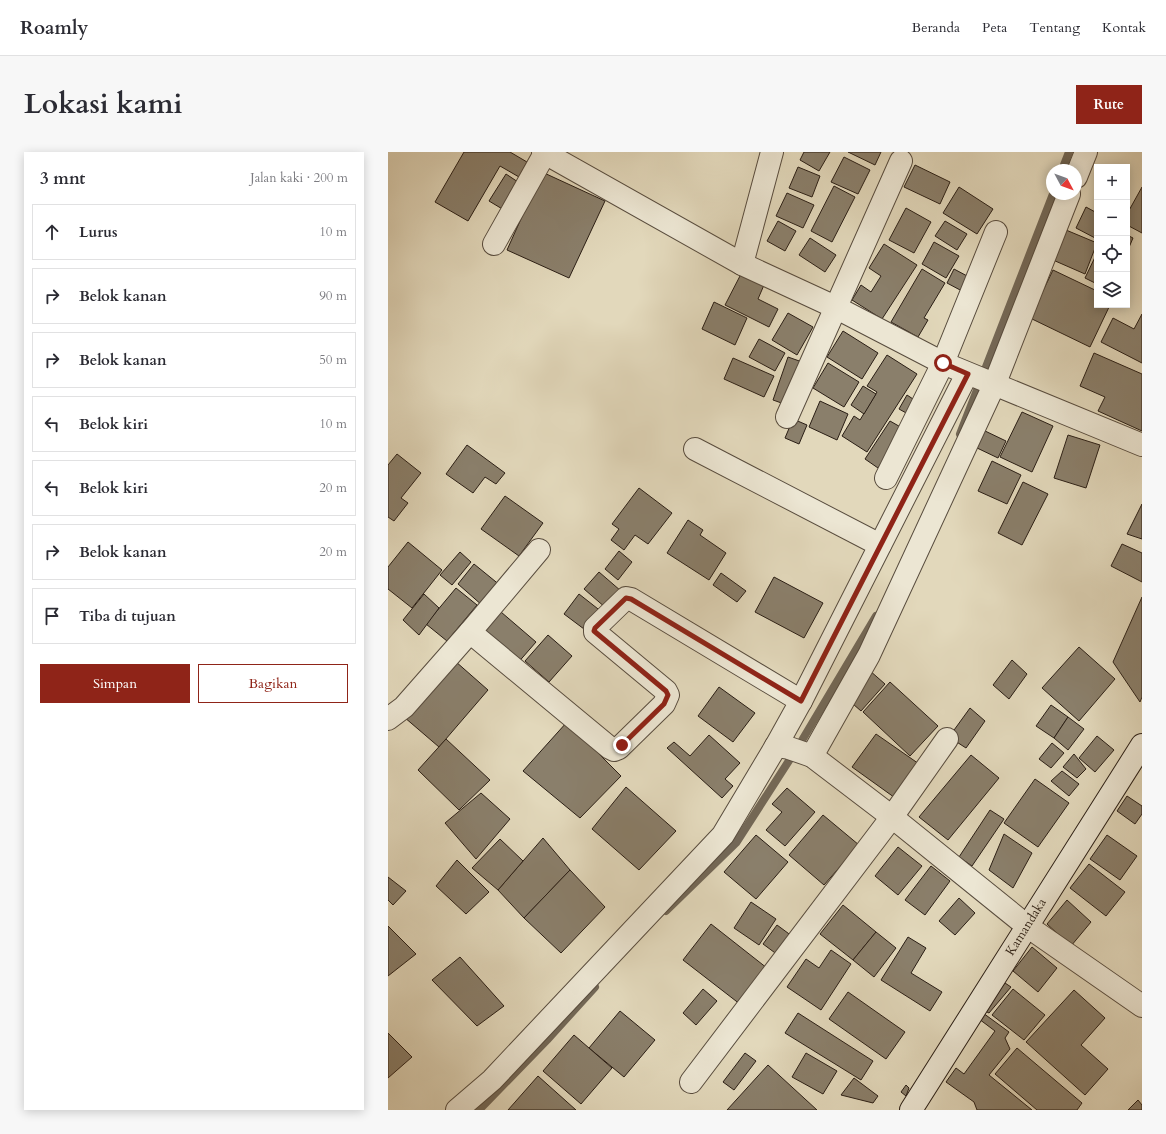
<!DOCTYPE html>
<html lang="id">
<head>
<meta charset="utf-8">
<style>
  :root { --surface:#fff; --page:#f7f7f7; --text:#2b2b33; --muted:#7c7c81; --line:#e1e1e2; --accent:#8f2418 }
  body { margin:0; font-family:Cardo,serif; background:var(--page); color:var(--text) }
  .controls { position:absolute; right:12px; top:12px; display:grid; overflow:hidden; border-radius:0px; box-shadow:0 2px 10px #0003 }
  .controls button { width:36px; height:36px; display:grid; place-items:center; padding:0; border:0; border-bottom:1px solid var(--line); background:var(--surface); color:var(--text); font:20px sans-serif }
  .compass { position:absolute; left:658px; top:12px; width:36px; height:36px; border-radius:50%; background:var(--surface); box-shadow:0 2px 10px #0003; rotate:131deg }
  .stop { position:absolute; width:12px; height:12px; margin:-9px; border:3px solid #8f2418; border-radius:50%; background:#fff }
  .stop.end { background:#8f2418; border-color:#fff; box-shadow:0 1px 4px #0008 }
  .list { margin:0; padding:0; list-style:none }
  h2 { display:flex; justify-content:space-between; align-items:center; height:52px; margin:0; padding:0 16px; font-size:17px }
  h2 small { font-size:13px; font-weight:400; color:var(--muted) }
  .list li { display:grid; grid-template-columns:26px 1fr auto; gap:12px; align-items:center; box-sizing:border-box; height:56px; margin:0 8px 8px; padding:0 8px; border:1px solid var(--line); border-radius:0px }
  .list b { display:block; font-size:15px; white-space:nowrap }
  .list em { font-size:13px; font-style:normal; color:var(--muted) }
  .actions { display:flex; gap:8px; padding:12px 16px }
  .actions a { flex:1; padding:9px 0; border:1px solid var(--accent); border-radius:0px; text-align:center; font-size:14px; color:var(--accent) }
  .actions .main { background:var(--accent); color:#fff }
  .icon { flex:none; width:22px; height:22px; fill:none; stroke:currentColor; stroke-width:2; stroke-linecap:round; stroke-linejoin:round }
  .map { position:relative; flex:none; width:754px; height:958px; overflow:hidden; border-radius:0px }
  header { display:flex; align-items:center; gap:24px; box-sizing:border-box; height:56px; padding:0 20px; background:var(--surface); border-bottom:1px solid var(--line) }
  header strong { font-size:19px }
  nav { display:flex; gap:22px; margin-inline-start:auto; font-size:14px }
  .intro { display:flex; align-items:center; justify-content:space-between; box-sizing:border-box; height:96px; padding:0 24px }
  h1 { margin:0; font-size:28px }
  .button { padding:10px 18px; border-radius:0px; background:var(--accent); color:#fff; font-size:14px; font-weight:700 }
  main { display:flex; gap:24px; padding:0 24px }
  aside { flex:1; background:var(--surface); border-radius:0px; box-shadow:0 2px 10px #0003 }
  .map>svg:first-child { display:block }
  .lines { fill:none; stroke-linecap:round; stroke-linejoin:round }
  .stream { stroke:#736857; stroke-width:8 }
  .building { fill:#8a7f6b; stroke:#2a1e15 }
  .street-casing { stroke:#584c3e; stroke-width:24 }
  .secondary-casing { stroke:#2a1e15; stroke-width:24 }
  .street { stroke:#ece6d3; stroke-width:22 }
  .secondary { stroke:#ece6d3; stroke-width:22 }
  .route { stroke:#8f2418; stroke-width:5 }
  .labels { text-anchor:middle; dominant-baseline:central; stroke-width:4; stroke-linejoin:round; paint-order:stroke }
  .street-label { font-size:13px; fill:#2a1e15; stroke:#ece6d3 }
</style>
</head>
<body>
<header>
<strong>Roamly</strong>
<nav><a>Beranda</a><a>Peta</a><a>Tentang</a><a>Kontak</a></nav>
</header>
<div class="intro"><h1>Lokasi kami</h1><a class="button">Rute</a></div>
<main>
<aside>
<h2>3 mnt<small>Jalan kaki · 200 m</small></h2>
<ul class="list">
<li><svg class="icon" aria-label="ahead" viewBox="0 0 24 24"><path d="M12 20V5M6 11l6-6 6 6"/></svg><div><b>Lurus</b></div><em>10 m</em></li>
<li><svg class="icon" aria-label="right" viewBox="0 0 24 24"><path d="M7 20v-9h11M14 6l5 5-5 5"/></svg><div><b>Belok kanan</b></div><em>90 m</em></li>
<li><svg class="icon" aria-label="right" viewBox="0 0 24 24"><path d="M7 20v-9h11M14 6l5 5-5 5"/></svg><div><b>Belok kanan</b></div><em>50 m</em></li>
<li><svg class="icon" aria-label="left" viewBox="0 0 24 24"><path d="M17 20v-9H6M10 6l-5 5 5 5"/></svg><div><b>Belok kiri</b></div><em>10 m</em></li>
<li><svg class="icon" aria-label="left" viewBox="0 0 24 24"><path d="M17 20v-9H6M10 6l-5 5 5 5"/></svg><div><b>Belok kiri</b></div><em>20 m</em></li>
<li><svg class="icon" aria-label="right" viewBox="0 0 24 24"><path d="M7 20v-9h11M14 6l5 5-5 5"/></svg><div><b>Belok kanan</b></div><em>20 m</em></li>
<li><svg class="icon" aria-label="arrive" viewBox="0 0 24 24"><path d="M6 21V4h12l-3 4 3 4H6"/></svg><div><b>Tiba di tujuan</b></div></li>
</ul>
<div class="actions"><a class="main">Simpan</a><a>Bagikan</a></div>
</aside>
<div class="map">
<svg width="754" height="958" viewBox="0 0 754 958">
  <rect width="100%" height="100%" fill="#e2d8bb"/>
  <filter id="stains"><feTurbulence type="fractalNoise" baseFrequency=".005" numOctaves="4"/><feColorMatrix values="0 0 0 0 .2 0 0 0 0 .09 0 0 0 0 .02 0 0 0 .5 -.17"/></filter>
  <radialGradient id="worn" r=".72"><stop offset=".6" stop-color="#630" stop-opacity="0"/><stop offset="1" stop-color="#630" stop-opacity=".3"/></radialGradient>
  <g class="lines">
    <!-- stream -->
    <g class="stream">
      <path d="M 674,18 L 681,0"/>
      <path d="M 572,282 L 665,42"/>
      <path d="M 278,759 L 348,691 L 413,590 L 488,464"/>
      <path d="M 91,958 L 159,888 L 207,835"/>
    </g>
  </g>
  <!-- building -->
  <g class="building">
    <path d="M 76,0 L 122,0 L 139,10 L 131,25 L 112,14 L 80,69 L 47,50 Z"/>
    <path d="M 416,0 L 442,0 L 431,19 L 412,8 Z"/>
    <path d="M 460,0 L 493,0 L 487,13 Z"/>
    <path d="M 456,5 L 482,18 L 470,42 L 443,30 Z"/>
    <path d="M 527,13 L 562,30 L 552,52 L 516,35 Z"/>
    <path d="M 410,15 L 432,24 L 424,45 L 401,36 Z"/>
    <path d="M 154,20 L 217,49 L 181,126 L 119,98 Z"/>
    <path d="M 118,22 L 133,32 L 116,58 L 101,49 Z"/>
    <path d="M 446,34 L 467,45 L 444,90 L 423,79 Z"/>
    <path d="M 571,35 L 605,57 L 589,82 L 555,61 Z"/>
    <path d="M 754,35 L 754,81 L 739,73 L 739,62 Z"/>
    <path d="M 399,41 L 426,53 L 415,76 L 388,64 Z"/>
    <path d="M 698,55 L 709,61 L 709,87 L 688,76 Z"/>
    <path d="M 518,56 L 543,70 L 526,101 L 501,88 Z"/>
    <path d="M 390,69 L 408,79 L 397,99 L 379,89 Z"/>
    <path d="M 557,69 L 579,82 L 569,98 L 547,84 Z"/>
    <path d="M 678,78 L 709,91 L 697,122 L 665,108 Z"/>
    <path d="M 739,83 L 745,86 L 739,100 Z"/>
    <path d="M 422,86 L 448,103 L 437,120 L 411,103 Z"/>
    <path d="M 546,90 L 571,104 L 558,126 L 534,112 Z"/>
    <path d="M 496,92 L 529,113 L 494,167 L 464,148 L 473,133 L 483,140 L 493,124 L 481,116 Z"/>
    <path d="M 709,101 L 709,132 L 697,126 Z"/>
    <path d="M 534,117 L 557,131 L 536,166 L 540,168 L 530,185 L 503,170 Z"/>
    <path d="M 566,117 L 581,125 L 574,139 L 559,131 Z"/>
    <path d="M 665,118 L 709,139 L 709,153 L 722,153 L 702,195 L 642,166 Z"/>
    <path d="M 353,122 L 376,133 L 370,147 L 390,157 L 381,175 L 337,153 Z"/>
    <path d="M 326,150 L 359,166 L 347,193 L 314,177 Z"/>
    <path d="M 400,161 L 425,175 L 409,203 L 384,188 Z"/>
    <path d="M 754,162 L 754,211 L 713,190 L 725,166 L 746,177 Z"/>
    <path d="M 455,179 L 490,201 L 474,227 L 439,205 Z"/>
    <path d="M 371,187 L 397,201 L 387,219 L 361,205 Z"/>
    <path d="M 706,201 L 754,222 L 754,279 L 710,259 L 717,245 L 692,234 Z"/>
    <path d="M 499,203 L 529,222 L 479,300 L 454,284 L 466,264 L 472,268 L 489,240 L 479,234 Z"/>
    <path d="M 400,205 L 417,211 L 402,254 L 385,248 Z"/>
    <path d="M 345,206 L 386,224 L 376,245 L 336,227 Z"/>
    <path d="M 440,211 L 471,230 L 456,255 L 425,236 Z"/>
    <path d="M 475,234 L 488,242 L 476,262 L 463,253 Z"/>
    <path d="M 519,243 L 528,249 L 520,262 L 511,257 Z"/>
    <path d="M 432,249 L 460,262 L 449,288 L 421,275 Z"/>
    <path d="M 634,260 L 665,274 L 644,320 L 612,305 Z"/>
    <path d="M 405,267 L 419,273 L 411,292 L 397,286 Z"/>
    <path d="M 502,269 L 516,277 L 490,316 L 477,307 Z"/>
    <path d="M 595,278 L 618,289 L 610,306 L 587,295 Z"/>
    <path d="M 680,283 L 712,293 L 698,336 L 666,326 Z"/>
    <path d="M 79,293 L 117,321 L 108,332 L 97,325 L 85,341 L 58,322 Z"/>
    <path d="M 9,302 L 33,321 L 13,346 L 20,351 L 6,369 L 0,365 L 0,313 Z"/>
    <path d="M 604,309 L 633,323 L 619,352 L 590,339 Z"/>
    <path d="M 635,330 L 660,342 L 634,393 L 610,381 Z"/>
    <path d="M 251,336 L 284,361 L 260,392 L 247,383 L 236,398 L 223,388 L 231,377 L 224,372 Z"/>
    <path d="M 117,344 L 155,371 L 131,404 L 93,377 Z"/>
    <path d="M 754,352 L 754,387 L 739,382 Z"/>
    <path d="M 300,368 L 315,378 L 312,383 L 338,401 L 321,428 L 279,401 Z"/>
    <path d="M 20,390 L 54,418 L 24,456 L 0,437 L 0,415 Z"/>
    <path d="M 734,392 L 754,401 L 754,430 L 723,414 Z"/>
    <path d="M 231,399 L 244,410 L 230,428 L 217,417 Z"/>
    <path d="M 72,400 L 83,410 L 64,433 L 52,423 Z"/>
    <path d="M 86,412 L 113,434 L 95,454 L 70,432 Z"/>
    <path d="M 211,420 L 233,439 L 218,456 L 196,437 Z"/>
    <path d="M 333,421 L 358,439 L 349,450 L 325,433 Z"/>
    <path d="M 386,425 L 435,451 L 416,486 L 367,460 Z"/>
    <path d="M 68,436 L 89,453 L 59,489 L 38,472 Z"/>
    <path d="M 36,442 L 51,456 L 31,483 L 15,468 Z"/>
    <path d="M 191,442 L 219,464 L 204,483 L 176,462 Z"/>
    <path d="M 754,445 L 754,545 L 752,550 L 725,510 Z"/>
    <path d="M 113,460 L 148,490 L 128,513 L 93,483 Z"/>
    <path d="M 160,483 L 184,504 L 161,530 L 137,509 Z"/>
    <path d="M 691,495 L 727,527 L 691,569 L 654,536 Z"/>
    <path d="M 624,508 L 639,522 L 621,547 L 605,533 Z"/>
    <path d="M 67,509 L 100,538 L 51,595 L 16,565 Z"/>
    <path d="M 481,518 L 497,532 L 473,559 L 457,545 Z"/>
    <path d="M 502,530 L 550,574 L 522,604 L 475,560 Z"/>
    <path d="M 331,535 L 367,561 L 345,590 L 310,564 Z"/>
    <path d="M 663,553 L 680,565 L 666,586 L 648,574 Z"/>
    <path d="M 582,556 L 597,569 L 578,596 L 561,585 Z"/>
    <path d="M 680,565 L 696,577 L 680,598 L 666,586 Z"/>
    <path d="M 179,570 L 233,624 L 192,666 L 135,619 Z"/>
    <path d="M 488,582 L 534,614 L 510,648 L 464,615 Z"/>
    <path d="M 321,583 L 352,611 L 337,627 L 345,634 L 334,646 L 279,596 L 286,590 L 302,604 Z"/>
    <path d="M 709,584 L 726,598 L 707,620 L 691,606 Z"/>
    <path d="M 58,587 L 102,628 L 71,658 L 30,618 Z"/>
    <path d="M 664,591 L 676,601 L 663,616 L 651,607 Z"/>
    <path d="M 686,602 L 698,617 L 689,626 L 675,615 Z"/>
    <path d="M 583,603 L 611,626 L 560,688 L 531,665 Z"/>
    <path d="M 674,619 L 691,632 L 681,644 L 663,629 Z"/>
    <path d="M 647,627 L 681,651 L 650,695 L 616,671 Z"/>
    <path d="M 238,635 L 288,679 L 251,718 L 204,677 Z"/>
    <path d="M 399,636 L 427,660 L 397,694 L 378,678 L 394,660 L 384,652 Z"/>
    <path d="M 93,641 L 122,667 L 88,707 L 57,671 Z"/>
    <path d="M 739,644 L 754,654 L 754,662 L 747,672 L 729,659 Z"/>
    <path d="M 602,658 L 616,667 L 584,714 L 571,705 Z"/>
    <path d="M 435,663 L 471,693 L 436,733 L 401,703 Z"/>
    <path d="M 616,682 L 644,701 L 625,736 L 601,718 Z"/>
    <path d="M 368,683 L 400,710 L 368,747 L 336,720 Z"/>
    <path d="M 719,683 L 749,704 L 732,728 L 702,707 Z"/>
    <path d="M 155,686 L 182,718 L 136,766 L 110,738 Z"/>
    <path d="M 112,687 L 135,709 L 110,738 L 84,716 Z"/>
    <path d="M 510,695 L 534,714 L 510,743 L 487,724 Z"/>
    <path d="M 69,708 L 101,740 L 78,762 L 48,734 Z"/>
    <path d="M 701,712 L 737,740 L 718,764 L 682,736 Z"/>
    <path d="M 543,714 L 562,729 L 537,763 L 517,748 Z"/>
    <path d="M 182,718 L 217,755 L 173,801 L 136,766 Z"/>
    <path d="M 0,725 L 18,739 L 5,753 L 0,748 Z"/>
    <path d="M 571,746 L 587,761 L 567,783 L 551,769 Z"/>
    <path d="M 679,748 L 703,770 L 683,794 L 659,772 Z"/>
    <path d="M 363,750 L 388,767 L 371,793 L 346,776 Z"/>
    <path d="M 455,753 L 488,780 L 465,808 L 432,782 Z"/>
    <path d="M 323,772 L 384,820 L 357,856 L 295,808 Z"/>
    <path d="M 389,773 L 408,787 L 394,806 L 375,792 Z"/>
    <path d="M 0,774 L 28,802 L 0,824 Z"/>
    <path d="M 488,780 L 508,796 L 486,825 L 465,808 Z"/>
    <path d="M 520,785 L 538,796 L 523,821 L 554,840 L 542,859 L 493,828 Z"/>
    <path d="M 644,795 L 669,816 L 650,840 L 625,819 Z"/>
    <path d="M 443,798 L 463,812 L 433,858 L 399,835 L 418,807 L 431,816 Z"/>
    <path d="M 72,805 L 116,854 L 89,874 L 44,828 Z"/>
    <path d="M 617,831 L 623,835 L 601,861 L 595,858 Z"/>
    <path d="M 315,837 L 329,849 L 308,873 L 295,861 Z"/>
    <path d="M 625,837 L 657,863 L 636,888 L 604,863 Z"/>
    <path d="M 686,838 L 717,866 L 693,893 L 720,917 L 697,943 L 638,890 Z"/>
    <path d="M 460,840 L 517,880 L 498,907 L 441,867 Z"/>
    <path d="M 232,859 L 267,888 L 236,925 L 201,896 Z"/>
    <path d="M 410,861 L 485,909 L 473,928 L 397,881 Z"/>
    <path d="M 595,861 L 621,880 L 617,886 L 622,897 L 601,923 L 644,958 L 589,958 L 586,950 L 558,930 L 568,916 L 576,922 L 607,879 L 591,867 Z"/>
    <path d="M 0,881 L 24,905 L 0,926 Z"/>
    <path d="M 186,883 L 224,916 L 193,952 L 155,919 Z"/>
    <path d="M 629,896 L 694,951 L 689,958 L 649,958 L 607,922 Z"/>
    <path d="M 357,901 L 368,909 L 346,938 L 335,930 Z"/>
    <path d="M 418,901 L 449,919 L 435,942 L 404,925 Z"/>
    <path d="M 380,913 L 429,958 L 339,958 Z"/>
    <path d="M 150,924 L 188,958 L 120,958 Z"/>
    <path d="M 466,926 L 490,944 L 485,951 L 453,943 Z"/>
    <path d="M 518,933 L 521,936 L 518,944 L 513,940 Z"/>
    <path d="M 750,948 L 754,953 L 754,958 L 740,958 Z"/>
  </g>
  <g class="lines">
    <!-- street casing -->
    <g class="street-casing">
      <g id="street">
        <path d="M 155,0 L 354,112 L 447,155 L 555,211 L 754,293"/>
        <path d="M 688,25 L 698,0"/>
        <path d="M 106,92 L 157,1"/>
        <path d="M 354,112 L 384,0"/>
        <path d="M 399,265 L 513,9"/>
        <path d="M 307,297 L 492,393"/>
        <path d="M 498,326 L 555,211 L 608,80"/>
        <path d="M 82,480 L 151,398"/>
        <path d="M 0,567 L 16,555 L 82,480 L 222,596 L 226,598 L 231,596 L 276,552 L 280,543 L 278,539 L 207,480 L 207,476 L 238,446 L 243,447 L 413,549"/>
        <path d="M 388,594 L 401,596 L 424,604 L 504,665 L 639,774 L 754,854"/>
        <path d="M 424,604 L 481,503 L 607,231 L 681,42"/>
        <path d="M 303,930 L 504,665 L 559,587"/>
        <path d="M 69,958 L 104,928 L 335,683 L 388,594 L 413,549 L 579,222"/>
      </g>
    </g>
    <!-- secondary casing -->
    <g class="secondary-casing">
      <path id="secondary" d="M 523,958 L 754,593"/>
    </g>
    <!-- street -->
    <use href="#street" class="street"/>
    <!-- secondary -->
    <use href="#secondary" class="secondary"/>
  </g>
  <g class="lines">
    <!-- route -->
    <path class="route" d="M 234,593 L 276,552 L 280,543 L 278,539 L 206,479 L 207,476 L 238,446 L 243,447 L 413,549 L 580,222 L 555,211"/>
  </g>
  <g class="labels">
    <!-- street labels -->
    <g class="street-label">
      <text transform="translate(638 775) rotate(-58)">Kamandaka</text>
    </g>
  </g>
  <rect width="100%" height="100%" filter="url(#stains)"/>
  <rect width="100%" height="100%" fill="url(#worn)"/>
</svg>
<div class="controls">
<button>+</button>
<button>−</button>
<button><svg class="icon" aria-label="locate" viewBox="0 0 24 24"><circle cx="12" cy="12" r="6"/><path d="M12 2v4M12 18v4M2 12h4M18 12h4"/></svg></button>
<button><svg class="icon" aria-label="layers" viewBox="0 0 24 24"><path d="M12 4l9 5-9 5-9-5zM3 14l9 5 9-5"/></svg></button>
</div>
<svg class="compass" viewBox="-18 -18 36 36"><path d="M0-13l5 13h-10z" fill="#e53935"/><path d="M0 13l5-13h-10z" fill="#7c7c81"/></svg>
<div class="stop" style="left:555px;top:211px"></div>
<div class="stop end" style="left:234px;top:593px"></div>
</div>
</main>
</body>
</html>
